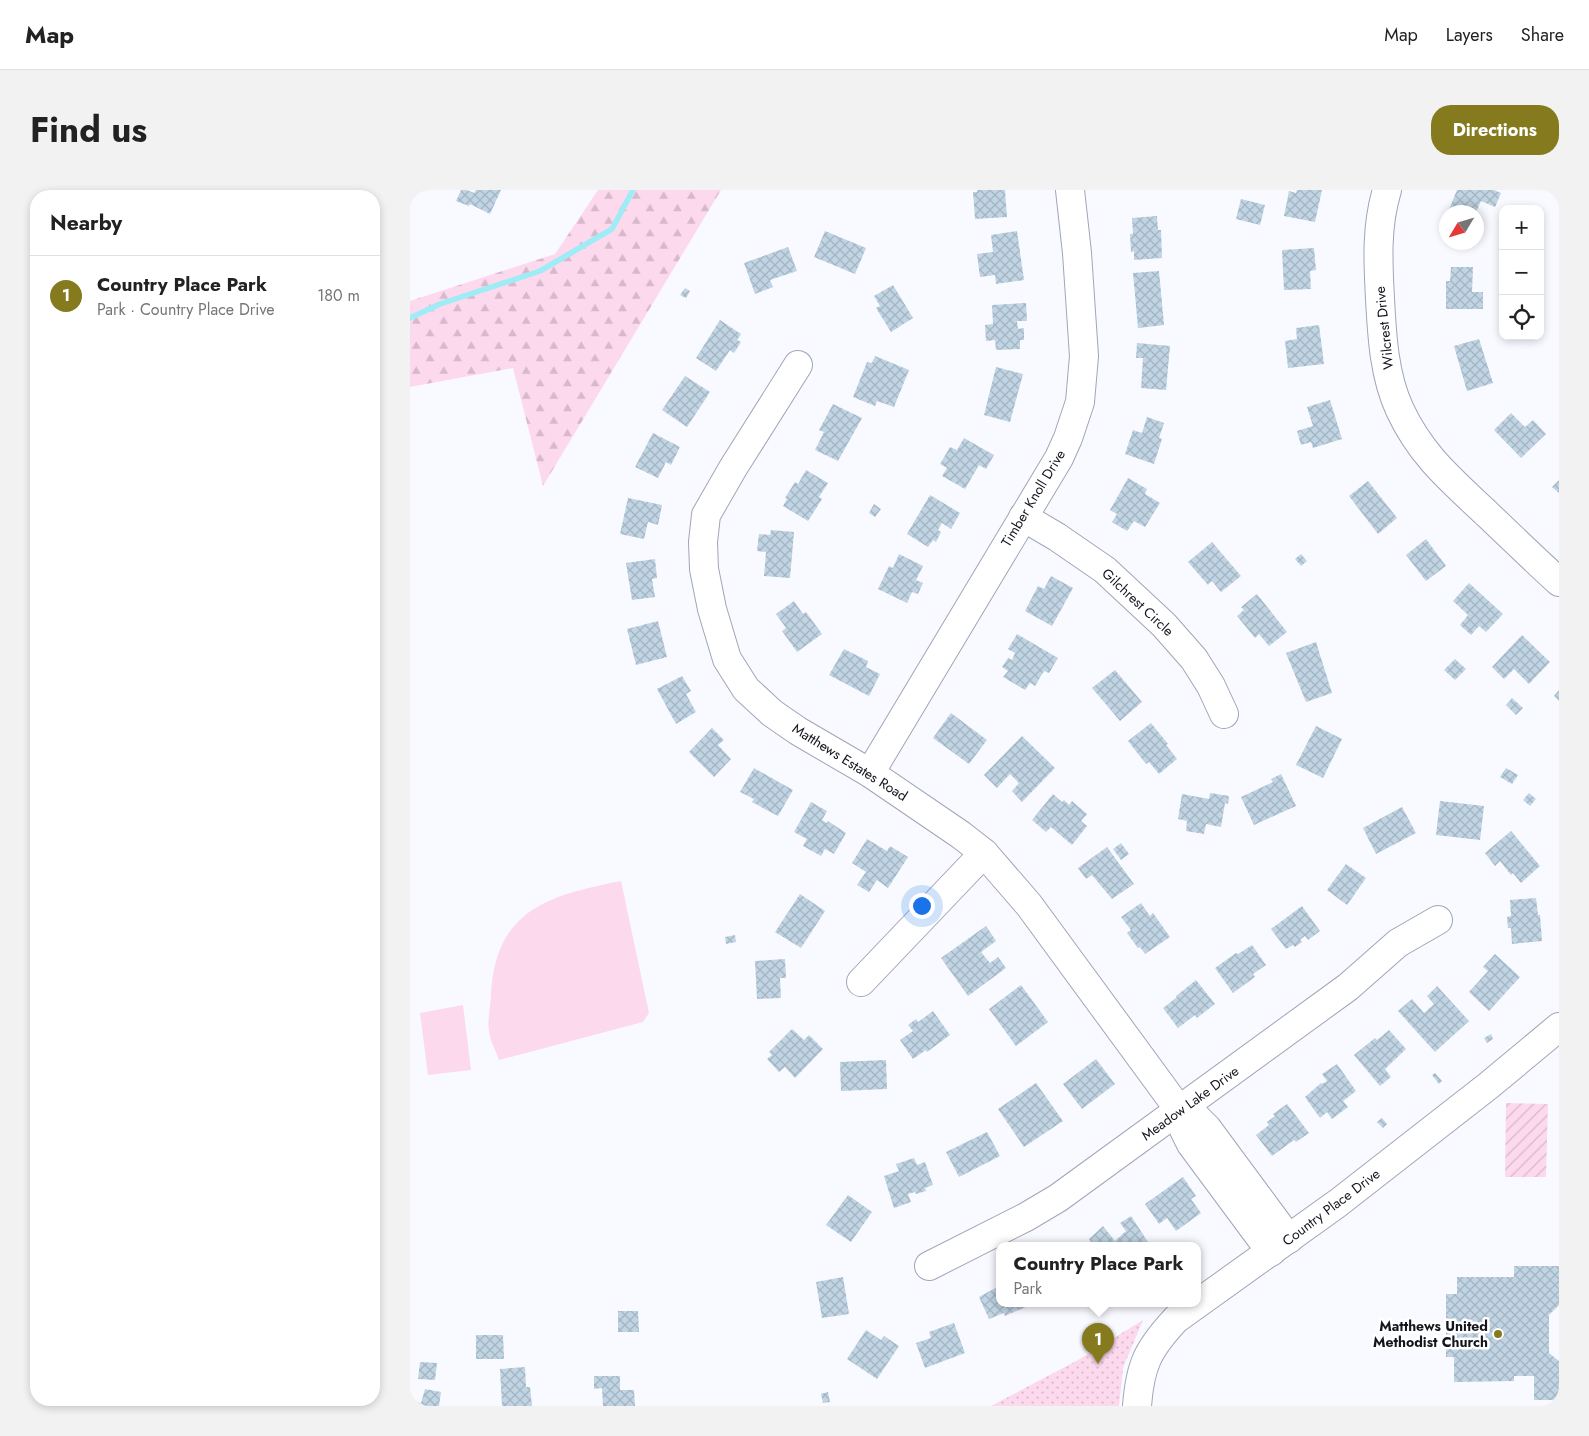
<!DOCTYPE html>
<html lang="en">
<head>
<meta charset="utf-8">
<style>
  :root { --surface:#fff; --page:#f2f2f2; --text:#222; --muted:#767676; --line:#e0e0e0; --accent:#867a1f }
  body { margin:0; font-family:Jost,sans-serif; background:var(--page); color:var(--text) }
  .controls { position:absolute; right:15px; top:15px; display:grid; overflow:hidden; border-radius:10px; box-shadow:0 2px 8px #0003 }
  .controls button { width:45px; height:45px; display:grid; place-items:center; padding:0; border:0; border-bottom:1px solid var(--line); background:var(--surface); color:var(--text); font:25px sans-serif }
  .compass { position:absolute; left:1029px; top:15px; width:45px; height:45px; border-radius:50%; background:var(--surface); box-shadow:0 2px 8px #0003; rotate:232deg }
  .you { position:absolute; left:511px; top:715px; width:18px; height:18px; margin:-12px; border:4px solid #fff; border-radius:50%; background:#1a73e8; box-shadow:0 0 0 8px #1a73e833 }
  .badge { display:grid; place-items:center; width:32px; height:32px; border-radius:50%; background:var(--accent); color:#fff; font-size:16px; font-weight:700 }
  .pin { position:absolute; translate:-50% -41px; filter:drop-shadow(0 1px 2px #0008) }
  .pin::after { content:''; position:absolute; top:26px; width:18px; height:15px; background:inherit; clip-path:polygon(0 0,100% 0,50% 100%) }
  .popup { position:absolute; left:586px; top:1052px; width:205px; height:65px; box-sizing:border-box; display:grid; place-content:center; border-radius:10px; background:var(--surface); filter:drop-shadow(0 1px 4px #0005); font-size:16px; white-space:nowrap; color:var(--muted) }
  .popup b { font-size:19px; color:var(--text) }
  .popup::after { content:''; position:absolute; left:50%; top:100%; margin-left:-10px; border:10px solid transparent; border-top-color:var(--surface) }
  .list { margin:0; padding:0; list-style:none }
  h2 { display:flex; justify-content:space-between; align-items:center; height:65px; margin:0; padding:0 20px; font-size:21px }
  h2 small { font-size:16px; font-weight:400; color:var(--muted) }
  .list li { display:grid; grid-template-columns:32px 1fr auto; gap:15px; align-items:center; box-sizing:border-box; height:80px; padding:0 20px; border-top:1px solid var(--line) }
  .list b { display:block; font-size:19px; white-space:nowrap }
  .list p { margin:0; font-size:16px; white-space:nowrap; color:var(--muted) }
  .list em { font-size:16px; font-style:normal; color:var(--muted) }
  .icon { flex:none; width:28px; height:28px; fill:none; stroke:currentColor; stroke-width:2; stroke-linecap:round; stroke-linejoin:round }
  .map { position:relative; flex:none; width:1149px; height:1216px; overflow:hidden; border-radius:20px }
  header { display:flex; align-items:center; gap:30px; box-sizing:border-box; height:70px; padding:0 25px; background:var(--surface); border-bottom:1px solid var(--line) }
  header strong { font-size:24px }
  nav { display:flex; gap:28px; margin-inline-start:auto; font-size:18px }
  .intro { display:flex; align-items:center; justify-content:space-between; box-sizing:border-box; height:120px; padding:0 30px }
  h1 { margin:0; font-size:35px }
  .button { padding:12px 22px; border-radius:20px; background:var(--accent); color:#fff; font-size:18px; font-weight:700 }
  main { display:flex; gap:30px; padding:0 30px }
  aside { flex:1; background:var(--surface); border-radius:20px; box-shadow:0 2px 8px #0003 }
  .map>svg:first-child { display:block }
  .forest { fill:url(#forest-firs) }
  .park { fill:url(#park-dots) }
  .garden { fill:url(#garden-furrows) }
  .pitch { fill:#fcd9ed }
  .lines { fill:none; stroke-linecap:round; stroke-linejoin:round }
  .stream { stroke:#9decf6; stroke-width:5.5 }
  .building { fill:url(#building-cross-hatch) }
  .minor-casing { stroke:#a0a5b9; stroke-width:30 }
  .minor { stroke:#fff; stroke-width:28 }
  .poi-dot { fill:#867a1f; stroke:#fff; stroke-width:2 }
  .labels { text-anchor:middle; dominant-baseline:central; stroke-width:5; stroke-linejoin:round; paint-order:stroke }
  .street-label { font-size:14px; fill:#14151d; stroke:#fff }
  .poi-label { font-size:14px; font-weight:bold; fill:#14151d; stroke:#fff; text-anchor:end }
</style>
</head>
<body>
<header>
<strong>Map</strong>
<nav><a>Map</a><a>Layers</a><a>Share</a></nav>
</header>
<div class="intro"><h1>Find us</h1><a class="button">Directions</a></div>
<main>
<aside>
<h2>Nearby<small></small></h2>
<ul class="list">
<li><span class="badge">1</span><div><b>Country Place Park</b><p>Park · Country Place Drive</p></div><em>180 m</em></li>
</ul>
</aside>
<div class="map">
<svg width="1149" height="1216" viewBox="0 0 1149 1216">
  <defs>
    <pattern id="forest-firs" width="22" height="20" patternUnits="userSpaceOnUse" patternTransform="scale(1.25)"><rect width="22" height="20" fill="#fcd9ed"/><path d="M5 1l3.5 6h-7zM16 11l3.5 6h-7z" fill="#d7b9cb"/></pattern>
    <pattern id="park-dots" width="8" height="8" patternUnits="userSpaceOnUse" patternTransform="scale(1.25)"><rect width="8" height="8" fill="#fcd9ed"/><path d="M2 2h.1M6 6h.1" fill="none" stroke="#d7b9cb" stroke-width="1.8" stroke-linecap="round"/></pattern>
    <pattern id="garden-furrows" width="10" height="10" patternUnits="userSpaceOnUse" patternTransform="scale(1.25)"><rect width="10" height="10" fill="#fcd9ed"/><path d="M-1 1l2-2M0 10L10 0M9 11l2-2" fill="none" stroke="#d7b9cb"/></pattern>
    <pattern id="building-cross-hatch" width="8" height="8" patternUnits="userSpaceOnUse" patternTransform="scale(1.25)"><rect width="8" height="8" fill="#c0d4e3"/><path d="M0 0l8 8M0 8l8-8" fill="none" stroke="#a4b5c2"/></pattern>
  </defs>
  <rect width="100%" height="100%" fill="#f9faff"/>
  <!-- forest -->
  <path class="forest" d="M 188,0 L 311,0 L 133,296 L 103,178 L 0,197 L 0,111 L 145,64 Z"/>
  <!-- park -->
  <path class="park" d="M 733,1130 L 713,1178 L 709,1216 L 581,1216 L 668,1170 Z"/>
  <!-- garden -->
  <path class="garden" d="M 1096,913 L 1138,914 L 1136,987 L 1095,987 Z"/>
  <!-- pitch -->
  <g class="pitch">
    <path d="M 211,691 L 239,823 L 233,832 L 89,870 C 86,861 80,851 79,841 C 77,830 81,815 81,803 C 86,719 140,705 211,691 Z"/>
    <path d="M 53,815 L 61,880 L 18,885 L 10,823 Z"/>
  </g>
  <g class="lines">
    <!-- stream -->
    <path class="stream" d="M 0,128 L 30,114 L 130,81 L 202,39 L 223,0"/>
  </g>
  <!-- building -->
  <g class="building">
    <path d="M 51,0 L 57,0 L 64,3 L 66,0 L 91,0 L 80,24 L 60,14 L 59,16 L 46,11 Z"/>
    <path d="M 567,0 L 595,0 L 597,27 L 565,29 L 563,2 L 567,2 Z"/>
    <path d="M 887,0 L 912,0 L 905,32 L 874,26 L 879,1 L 886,3 Z"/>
    <path d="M 1047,0 L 1084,0 L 1091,3 L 1085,17 L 1071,11 L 1066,22 L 1038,22 Z"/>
    <path d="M 831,9 L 855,15 L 850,35 L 826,29 Z"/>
    <path d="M 747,26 L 748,40 L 751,40 L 752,68 L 724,70 L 724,61 L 721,62 L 720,44 L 723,44 L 722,28 Z"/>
    <path d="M 415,41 L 456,58 L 445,84 L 404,67 Z"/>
    <path d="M 607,41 L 614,90 L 586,94 L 585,85 L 570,87 L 567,64 L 583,62 L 581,45 Z"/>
    <path d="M 378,57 L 387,81 L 360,90 L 363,97 L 345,104 L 334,73 Z"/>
    <path d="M 904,58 L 906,80 L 900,81 L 901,99 L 874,100 L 872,60 Z"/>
    <path d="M 1041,77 L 1063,77 L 1062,102 L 1073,102 L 1073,119 L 1036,119 L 1036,91 L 1040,91 Z"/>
    <path d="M 749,81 L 754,135 L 728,138 L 723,83 Z"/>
    <path d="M 483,95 L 503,128 L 481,142 L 466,118 L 470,116 L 464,106 Z"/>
    <path d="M 275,98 L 280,101 L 276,108 L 270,105 Z"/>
    <path d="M 616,113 L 617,131 L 607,131 L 608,139 L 614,138 L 614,150 L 610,150 L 610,159 L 586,160 L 585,150 L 576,151 L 575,135 L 583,134 L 582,115 Z"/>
    <path d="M 310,130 L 331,144 L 327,150 L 331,152 L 324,163 L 320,160 L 306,181 L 286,168 Z"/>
    <path d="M 909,135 L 914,174 L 878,178 L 875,151 L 887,149 L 886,138 Z"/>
    <path d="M 1069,149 L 1083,193 L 1057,201 L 1044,156 Z"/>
    <path d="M 727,153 L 760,156 L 756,200 L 731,198 L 733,168 L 726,168 Z"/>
    <path d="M 465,166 L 499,180 L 484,217 L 467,211 L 465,216 L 443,207 L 457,172 L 462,173 Z"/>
    <path d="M 586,177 L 613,184 L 600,232 L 574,225 Z"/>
    <path d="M 275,186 L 300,202 L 277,237 L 252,220 Z"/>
    <path d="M 920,210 L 932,249 L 903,258 L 901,252 L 891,255 L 887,241 L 903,236 L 897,217 Z"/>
    <path d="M 423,214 L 452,228 L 428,271 L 405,260 L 414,242 L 409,240 Z"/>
    <path d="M 1101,223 L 1115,237 L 1123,230 L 1136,244 L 1111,268 L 1084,240 Z"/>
    <path d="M 737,227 L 754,233 L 749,248 L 752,249 L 744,274 L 715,264 L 723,240 L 732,243 Z"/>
    <path d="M 243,243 L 270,257 L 261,275 L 256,272 L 248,288 L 225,277 Z"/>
    <path d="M 554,248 L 584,265 L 576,279 L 569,275 L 555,299 L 532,286 L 537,278 L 530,274 L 540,257 L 547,260 Z"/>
    <path d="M 396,280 L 418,293 L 409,307 L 412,309 L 398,331 L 373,316 L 377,309 L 375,308 L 385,292 L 388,294 Z"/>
    <path d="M 718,288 L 737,299 L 735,304 L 750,313 L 735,337 L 724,331 L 717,341 L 702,332 L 707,324 L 700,320 Z"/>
    <path d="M 1149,290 L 1149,303 L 1142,297 Z"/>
    <path d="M 958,291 L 987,328 L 968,344 L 939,306 Z"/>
    <path d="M 520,305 L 550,323 L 541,339 L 532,333 L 528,340 L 531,342 L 526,352 L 523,350 L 518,357 L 497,344 Z"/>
    <path d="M 218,308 L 252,315 L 248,335 L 238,332 L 234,349 L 210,344 Z"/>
    <path d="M 464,314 L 471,319 L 465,327 L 459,323 Z"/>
    <path d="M 361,340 L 384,342 L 380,388 L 354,386 L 356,362 L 347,361 L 349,344 L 360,345 Z"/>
    <path d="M 1016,349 L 1036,376 L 1016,391 L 996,365 Z"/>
    <path d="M 802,352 L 831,386 L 811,402 L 802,391 L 798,395 L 778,372 Z"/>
    <path d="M 489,364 L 513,376 L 506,390 L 513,393 L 508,404 L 502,402 L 497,413 L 468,399 L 479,376 L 483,378 Z"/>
    <path d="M 891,364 L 897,371 L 891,376 L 885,369 Z"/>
    <path d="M 245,369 L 247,388 L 242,389 L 245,407 L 222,410 L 216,373 Z"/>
    <path d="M 641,386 L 663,398 L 642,436 L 615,421 L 628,396 L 634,399 Z"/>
    <path d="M 1059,393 L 1093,424 L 1076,442 L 1069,436 L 1061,445 L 1050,435 L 1058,425 L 1043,411 Z"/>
    <path d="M 847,404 L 877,442 L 859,456 L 849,444 L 845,448 L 827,426 L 834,420 L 831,417 Z"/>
    <path d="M 384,411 L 393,424 L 396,422 L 412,444 L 387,462 L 372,441 L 376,438 L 366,424 Z"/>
    <path d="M 248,431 L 257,467 L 226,475 L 217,439 Z"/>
    <path d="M 607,444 L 648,468 L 639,483 L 634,481 L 625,496 L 620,493 L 615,500 L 593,487 L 598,481 L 592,477 L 598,468 L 602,470 L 605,463 L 598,459 Z"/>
    <path d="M 1112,445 L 1140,472 L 1119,494 L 1104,479 L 1094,489 L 1082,477 Z"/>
    <path d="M 906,452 L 922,503 L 896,512 L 876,463 Z"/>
    <path d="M 434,459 L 458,471 L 456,477 L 470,484 L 459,506 L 419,485 Z"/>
    <path d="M 1045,469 L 1056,479 L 1045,490 L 1034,480 Z"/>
    <path d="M 705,480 L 732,512 L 710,531 L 682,498 Z"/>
    <path d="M 272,486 L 281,501 L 276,504 L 286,522 L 266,534 L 247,499 Z"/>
    <path d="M 1149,500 L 1149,511 L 1144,506 Z"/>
    <path d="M 1102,508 L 1113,518 L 1106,525 L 1096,515 Z"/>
    <path d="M 541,523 L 577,550 L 559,574 L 523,548 Z"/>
    <path d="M 741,533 L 758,554 L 756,555 L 767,569 L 749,584 L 739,572 L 736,574 L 718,551 Z"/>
    <path d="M 906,536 L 932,549 L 913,588 L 886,575 Z"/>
    <path d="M 302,538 L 314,550 L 308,555 L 321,569 L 304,587 L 279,562 Z"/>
    <path d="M 612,546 L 645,578 L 612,612 L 602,601 L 609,593 L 600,584 L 587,598 L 574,585 Z"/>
    <path d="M 344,578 L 383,600 L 368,626 L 342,612 L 344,609 L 330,602 Z"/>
    <path d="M 1096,578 L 1108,585 L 1102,594 L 1090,587 Z"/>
    <path d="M 871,584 L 886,616 L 844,635 L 831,607 L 863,592 L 861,589 Z"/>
    <path d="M 800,603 L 819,606 L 818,614 L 815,613 L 811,637 L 796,634 L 794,644 L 776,641 L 777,631 L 768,629 L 772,604 L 799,609 Z"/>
    <path d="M 1119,603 L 1126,609 L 1120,616 L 1113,610 Z"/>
    <path d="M 643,604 L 652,612 L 654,610 L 659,615 L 662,611 L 677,624 L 671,631 L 677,636 L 662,655 L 641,637 L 636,642 L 622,630 Z"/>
    <path d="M 1030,611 L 1074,616 L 1070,650 L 1026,645 Z"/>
    <path d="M 401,612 L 417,621 L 412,630 L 417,633 L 418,631 L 436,643 L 424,664 L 415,659 L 411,666 L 393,656 L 397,649 L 384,642 Z"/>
    <path d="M 992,617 L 1006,643 L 966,664 L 953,638 Z"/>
    <path d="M 1101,641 L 1130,676 L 1111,693 L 1103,683 L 1101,685 L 1090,671 L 1085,676 L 1075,663 Z"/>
    <path d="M 457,649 L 477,661 L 480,656 L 498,667 L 478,698 L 467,690 L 459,702 L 447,695 L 456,682 L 442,673 Z"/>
    <path d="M 711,653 L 719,664 L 711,670 L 703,659 Z"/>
    <path d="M 697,657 L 724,694 L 702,709 L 682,685 L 676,689 L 668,678 Z"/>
    <path d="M 936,674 L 956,688 L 937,715 L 917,700 Z"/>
    <path d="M 390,704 L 415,721 L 391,758 L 365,742 Z"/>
    <path d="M 1126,708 L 1128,725 L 1130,725 L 1132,751 L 1102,754 L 1101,738 L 1098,738 L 1097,727 L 1101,726 L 1100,710 Z"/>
    <path d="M 731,713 L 740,726 L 743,723 L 760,747 L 735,764 L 730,757 L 728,758 L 717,743 L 721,740 L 711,727 Z"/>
    <path d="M 892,716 L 910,741 L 898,750 L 895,746 L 890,750 L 892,752 L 885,757 L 883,755 L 876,759 L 861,739 Z"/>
    <path d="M 576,736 L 586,751 L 571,762 L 580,773 L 588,767 L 596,778 L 558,806 L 531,768 Z"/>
    <path d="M 325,745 L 326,752 L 316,754 L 315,747 Z"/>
    <path d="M 842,755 L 856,775 L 843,784 L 845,787 L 823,803 L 805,778 L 826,763 L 828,764 Z"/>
    <path d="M 1085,764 L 1110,787 L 1079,821 L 1059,802 L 1078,781 L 1073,777 Z"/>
    <path d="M 375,769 L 376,788 L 370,788 L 371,808 L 347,809 L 345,771 Z"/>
    <path d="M 786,790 L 805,814 L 787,828 L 785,825 L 768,838 L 753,818 L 767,807 L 766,806 Z"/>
    <path d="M 611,795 L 638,832 L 606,856 L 579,819 Z"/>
    <path d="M 1027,796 L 1059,831 L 1025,862 L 988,821 L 1002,809 L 1014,823 L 1024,814 L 1017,806 Z"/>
    <path d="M 523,821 L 540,845 L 517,862 L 516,860 L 503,869 L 490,850 L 503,841 L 498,835 L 506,829 L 508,832 Z"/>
    <path d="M 382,839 L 394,850 L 399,845 L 413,859 L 385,888 L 375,877 L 369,882 L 357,869 L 362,865 L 359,862 Z"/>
    <path d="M 979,840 L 996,859 L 975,879 L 981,887 L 970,896 L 944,865 L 965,848 L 967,850 Z"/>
    <path d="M 1081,844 L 1083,849 L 1077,853 L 1074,848 Z"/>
    <path d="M 686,869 L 705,894 L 672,919 L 653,894 Z"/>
    <path d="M 476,870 L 477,899 L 431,901 L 430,872 Z"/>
    <path d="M 927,874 L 946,901 L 933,911 L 938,917 L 922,929 L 917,922 L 910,928 L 895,907 L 911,893 L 912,894 L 917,891 L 912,884 Z"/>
    <path d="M 1025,883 L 1032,891 L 1029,894 L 1022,885 Z"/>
    <path d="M 626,893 L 653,931 L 614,957 L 588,919 Z"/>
    <path d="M 877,914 L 899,943 L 886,952 L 884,950 L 862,966 L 846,945 L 859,935 L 857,932 L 865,926 L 863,924 Z"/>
    <path d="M 972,928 L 977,934 L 973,938 L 967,932 Z"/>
    <path d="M 577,942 L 590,966 L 549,987 L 536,962 Z"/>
    <path d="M 504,968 L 507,975 L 515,972 L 523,995 L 515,998 L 516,1001 L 506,1004 L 505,1002 L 498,1004 L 501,1012 L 484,1018 L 474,986 L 489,981 L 486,974 Z"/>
    <path d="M 773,987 L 786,1006 L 781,1009 L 791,1023 L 766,1041 L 757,1028 L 749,1034 L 735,1014 Z"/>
    <path d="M 438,1005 L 462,1022 L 441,1052 L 416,1035 Z"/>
    <path d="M 721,1026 L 740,1055 L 683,1055 L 679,1049 L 693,1036 L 705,1051 L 716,1041 L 710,1033 Z"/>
    <path d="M 1104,1076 L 1149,1076 L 1149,1115 L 1139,1125 L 1139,1163 L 1149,1171 L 1149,1210 L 1124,1210 L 1124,1186 L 1104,1186 L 1104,1191 L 1044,1192 L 1044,1167 L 1036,1167 L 1036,1104 L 1047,1104 L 1047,1087 L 1104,1087 Z"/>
    <path d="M 433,1087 L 439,1124 L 412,1128 L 406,1092 Z"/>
    <path d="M 589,1096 L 589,1113 L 619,1113 L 620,1115 L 595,1126 L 594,1123 L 579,1129 L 569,1107 Z"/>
    <path d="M 208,1121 L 228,1121 L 229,1142 L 208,1142 Z"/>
    <path d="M 544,1133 L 555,1163 L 515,1178 L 506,1153 L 521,1148 L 519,1142 Z"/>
    <path d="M 456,1140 L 471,1150 L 474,1146 L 489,1156 L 467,1189 L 437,1169 Z"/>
    <path d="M 66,1145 L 93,1145 L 94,1169 L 66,1169 Z"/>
    <path d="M 10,1172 L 27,1173 L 25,1190 L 8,1189 Z"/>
    <path d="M 115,1177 L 116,1197 L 120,1197 L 122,1216 L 92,1216 L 90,1179 Z"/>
    <path d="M 184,1186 L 210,1186 L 210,1200 L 224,1200 L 225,1216 L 193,1216 L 192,1198 L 184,1199 Z"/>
    <path d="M 15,1199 L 31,1202 L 29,1216 L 0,1216 L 0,1211 L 11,1213 Z"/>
    <path d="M 418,1202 L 420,1212 L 413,1213 L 411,1204 Z"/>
  </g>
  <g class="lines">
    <!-- minor casing -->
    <g class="minor-casing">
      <g id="minor">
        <path d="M 977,0 C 966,36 968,72 970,109 C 972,146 974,186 990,220 C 1011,265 1040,289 1075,322 C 1099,345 1124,369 1149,392"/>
        <path d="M 388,175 L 323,278 L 296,325 L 293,352 L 294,379 L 302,419 L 317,469 L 336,499 L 362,523 L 388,541 L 460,583 L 551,645 L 574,663 L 619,715 L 770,921 L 774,940 L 781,954 L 861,1062"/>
        <path d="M 613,327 L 647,347 L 695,380 L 754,435 L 784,469 L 801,496 L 814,524"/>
        <path d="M 460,583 L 649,268 L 658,248 L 670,212 L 674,166 L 667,63 L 660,0"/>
        <path d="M 451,792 L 574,663"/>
        <path d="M 770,921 L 785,926 L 797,938 L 879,1049"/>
        <path d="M 519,1076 L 616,1027 L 648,1008 L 938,797 L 988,753 L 1028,730"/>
        <path d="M 727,1216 C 730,1175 738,1159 766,1129 L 928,1013 L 1078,896 L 1149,837"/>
      </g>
    </g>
    <!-- minor -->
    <use href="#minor" class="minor"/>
  </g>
  <!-- markers -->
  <circle class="poi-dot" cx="1088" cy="1144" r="5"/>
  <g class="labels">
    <!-- street labels -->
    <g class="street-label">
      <text transform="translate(974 138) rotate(-96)">Wilcrest Drive</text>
      <text transform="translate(623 308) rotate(-59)">Timber Knoll Drive</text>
      <text transform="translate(728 412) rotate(43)">Gilchrest Circle</text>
      <text transform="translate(440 572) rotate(32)">Matthews Estates Road</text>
      <text transform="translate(780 913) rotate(-36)">Meadow Lake Drive</text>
      <text transform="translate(921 1017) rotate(-37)">Country Place Drive</text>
    </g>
    <!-- poi labels -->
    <g class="poi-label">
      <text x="1078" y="1136">Matthews United<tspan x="1078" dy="16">Methodist Church</tspan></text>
    </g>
  </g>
</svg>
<div class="controls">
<button>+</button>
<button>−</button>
<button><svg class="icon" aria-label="locate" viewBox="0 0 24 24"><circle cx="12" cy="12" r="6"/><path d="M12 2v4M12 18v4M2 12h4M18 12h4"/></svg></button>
</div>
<svg class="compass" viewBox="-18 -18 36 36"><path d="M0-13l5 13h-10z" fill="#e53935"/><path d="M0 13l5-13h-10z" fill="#767676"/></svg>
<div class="you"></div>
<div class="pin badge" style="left:688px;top:1174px">1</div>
<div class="popup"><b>Country Place Park</b>Park</div>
</div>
</main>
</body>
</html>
